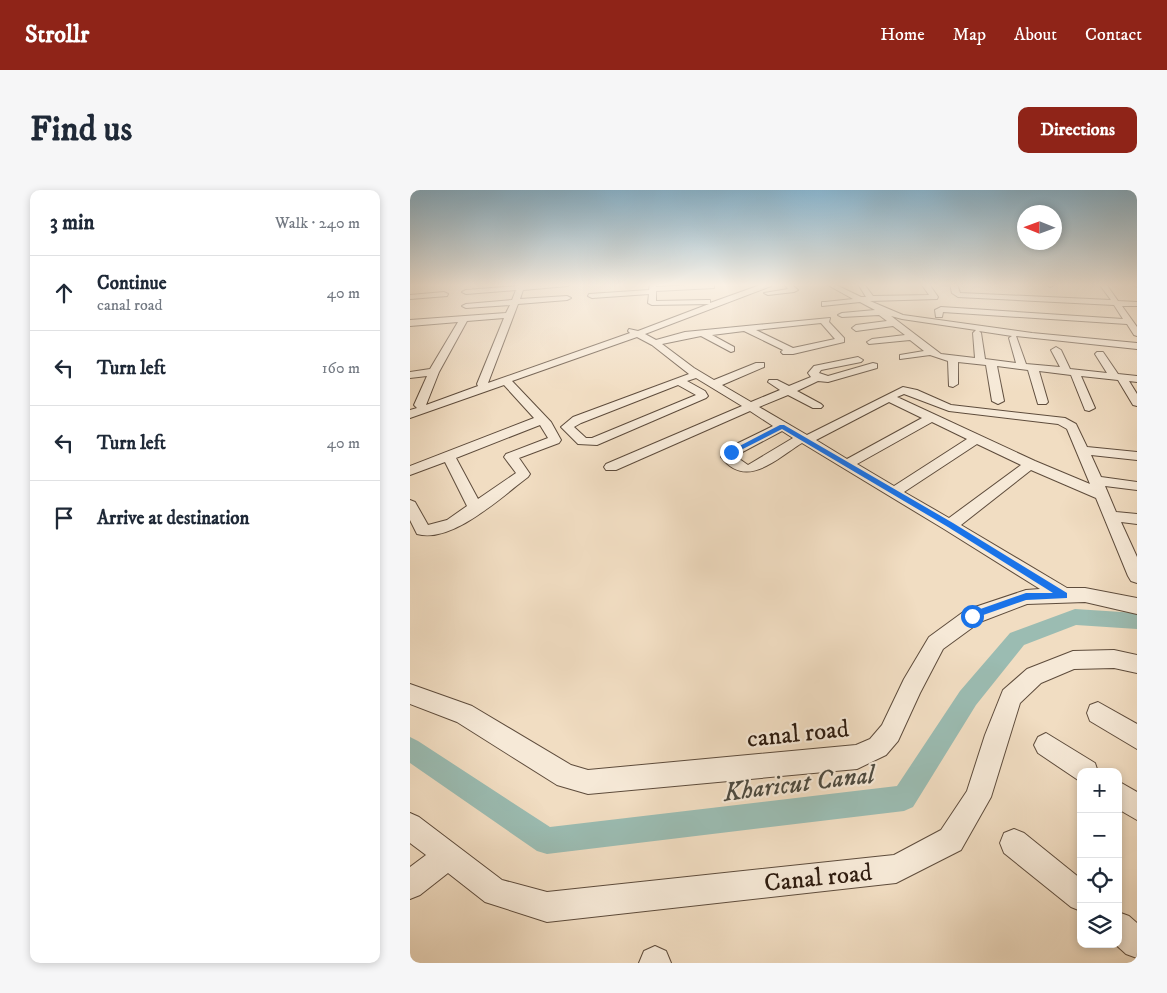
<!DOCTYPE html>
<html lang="en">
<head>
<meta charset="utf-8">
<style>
  :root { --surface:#fff; --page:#f6f6f7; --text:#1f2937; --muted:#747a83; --line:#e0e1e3; --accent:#8f2418 }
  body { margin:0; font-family:"IM FELL DW Pica",serif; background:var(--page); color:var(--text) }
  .controls { position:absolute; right:15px; bottom:15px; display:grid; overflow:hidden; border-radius:10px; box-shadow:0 2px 8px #0003 }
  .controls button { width:45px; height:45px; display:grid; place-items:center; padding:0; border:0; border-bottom:1px solid var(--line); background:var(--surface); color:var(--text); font:25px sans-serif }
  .compass { position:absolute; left:607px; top:15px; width:45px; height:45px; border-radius:50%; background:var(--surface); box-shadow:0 2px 8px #0003; rotate:271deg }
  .stop { position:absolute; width:15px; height:15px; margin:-11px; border:4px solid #1a73e8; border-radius:50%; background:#fff }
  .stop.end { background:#1a73e8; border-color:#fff; box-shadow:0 1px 5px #0008 }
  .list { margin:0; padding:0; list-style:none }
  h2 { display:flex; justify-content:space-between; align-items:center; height:65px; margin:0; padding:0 20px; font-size:21px }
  h2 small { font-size:16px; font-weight:400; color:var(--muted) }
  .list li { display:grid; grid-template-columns:32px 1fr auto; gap:15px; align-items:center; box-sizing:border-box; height:75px; padding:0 20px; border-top:1px solid var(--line) }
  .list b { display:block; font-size:19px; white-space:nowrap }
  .list p { margin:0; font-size:16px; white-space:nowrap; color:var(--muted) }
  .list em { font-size:16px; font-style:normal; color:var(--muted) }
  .icon { flex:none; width:28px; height:28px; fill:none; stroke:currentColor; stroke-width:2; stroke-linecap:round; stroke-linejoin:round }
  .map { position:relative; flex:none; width:727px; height:773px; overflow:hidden; border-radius:10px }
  header { display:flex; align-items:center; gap:30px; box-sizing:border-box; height:70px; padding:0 25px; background:var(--accent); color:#fff }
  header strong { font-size:24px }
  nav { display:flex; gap:28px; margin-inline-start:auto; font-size:18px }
  .intro { display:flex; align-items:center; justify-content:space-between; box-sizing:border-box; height:120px; padding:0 30px }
  h1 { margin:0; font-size:35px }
  .button { padding:12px 22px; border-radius:10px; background:var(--accent); color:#fff; font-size:18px; font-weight:700 }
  main { display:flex; gap:30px; padding:0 30px }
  aside { flex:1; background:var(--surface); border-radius:10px; box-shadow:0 2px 8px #0003 }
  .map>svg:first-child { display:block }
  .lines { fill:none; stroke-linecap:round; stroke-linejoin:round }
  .canal { fill:#9bbcb2; fill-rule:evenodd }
  .minor-casing { stroke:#5e4c3c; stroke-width:2 }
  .minor { fill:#f6e9d7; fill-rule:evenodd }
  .route { fill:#1a73e8 }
  .labels { text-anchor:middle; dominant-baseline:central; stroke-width:4.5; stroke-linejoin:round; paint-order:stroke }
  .near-street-label { font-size:25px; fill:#2d1b0f; stroke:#f6e9d7 }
  .near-water-label { font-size:26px; font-style:italic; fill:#4e4b40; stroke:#f6e9d7 }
</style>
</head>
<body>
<header>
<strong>Strollr</strong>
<nav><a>Home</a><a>Map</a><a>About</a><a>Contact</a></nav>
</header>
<div class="intro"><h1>Find us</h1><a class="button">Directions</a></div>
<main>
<aside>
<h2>3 min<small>Walk · 240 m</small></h2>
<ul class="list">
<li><svg class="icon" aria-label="ahead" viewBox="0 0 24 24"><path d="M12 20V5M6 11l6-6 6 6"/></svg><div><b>Continue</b><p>canal road</p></div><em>40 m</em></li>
<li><svg class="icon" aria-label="left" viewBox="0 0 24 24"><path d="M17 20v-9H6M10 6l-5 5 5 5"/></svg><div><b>Turn left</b></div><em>160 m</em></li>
<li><svg class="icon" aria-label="left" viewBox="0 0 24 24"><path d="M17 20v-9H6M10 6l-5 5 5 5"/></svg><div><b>Turn left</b></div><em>40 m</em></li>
<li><svg class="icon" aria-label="arrive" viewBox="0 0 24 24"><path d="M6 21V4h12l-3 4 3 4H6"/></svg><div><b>Arrive at destination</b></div></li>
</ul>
</aside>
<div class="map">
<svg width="727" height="773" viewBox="0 0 727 773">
  <rect width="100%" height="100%" fill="#f1ddc2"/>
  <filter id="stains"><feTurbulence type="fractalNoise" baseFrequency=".004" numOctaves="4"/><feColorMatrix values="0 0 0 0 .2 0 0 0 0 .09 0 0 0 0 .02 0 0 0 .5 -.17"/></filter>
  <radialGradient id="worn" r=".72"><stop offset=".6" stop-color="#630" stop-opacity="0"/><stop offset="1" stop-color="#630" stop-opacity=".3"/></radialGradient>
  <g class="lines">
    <!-- canal -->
    <path class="canal" d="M 665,419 L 727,423 L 727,439 L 666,435 L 614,455 L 566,515 L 503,617 L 494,621 L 137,664 L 127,661 L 0,573 L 0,547 L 8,551 L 140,637 L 487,596 L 550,501 L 600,443 Z"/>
    <!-- minor casing -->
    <g class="minor-casing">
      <g id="minor">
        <path d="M 109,94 L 115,94 L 115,95 L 161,94 L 157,96 L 113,100 L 110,109 L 157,106 L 161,108 L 157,110 L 108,114 L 78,193 L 220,143 L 218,141 L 219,139 L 228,141 L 299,114 L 242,115 L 238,113 L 239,104 L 182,108 L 178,106 L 179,104 L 239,100 L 240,94 L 246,94 L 246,97 L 301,94 L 304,94 L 304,98 L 246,101 L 246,111 L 297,110 L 300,110 L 300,113 L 353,94 L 361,94 L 361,96 L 235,144 L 246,150 L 275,142 L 420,128 L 419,132 L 434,148 L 434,152 L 383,164 L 373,164 L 371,162 L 373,160 L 334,141 L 302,145 L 324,157 L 324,161 L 321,162 L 291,146 L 252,154 L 284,178 L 304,190 L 346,173 L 354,173 L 354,177 L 312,195 L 341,212 L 370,200 L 358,192 L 359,190 L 367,190 L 379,196 L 401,187 L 398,183 L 404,176 L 448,167 L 453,170 L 451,172 L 411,180 L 409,183 L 418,186 L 463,173 L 467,174 L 467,178 L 418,192 L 408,191 L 387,201 L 411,214 L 413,216 L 411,218 L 403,218 L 378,205 L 349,217 L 397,245 L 493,197 L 507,200 L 541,215 L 655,228 L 666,234 L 677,257 L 727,262 L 727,270 L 681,265 L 691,287 L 727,292 L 727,300 L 695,296 L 706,322 L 727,324 L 727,334 L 711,332 L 727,367 L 727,393 L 721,391 L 718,386 L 686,308 L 621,280 L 551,335 L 657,398 L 675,398 L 727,408 L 727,424 L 675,412 L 617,414 L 570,432 L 533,459 L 510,503 L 488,551 L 476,565 L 447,579 L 178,604 L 147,595 L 47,532 L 0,514 L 0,494 L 62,516 L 161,575 L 178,580 L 446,555 L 460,549 L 472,535 L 494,489 L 519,447 L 556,420 L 616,400 L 630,399 L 534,339 L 392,253 C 366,269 336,300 311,267 L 316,259 L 363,236 L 340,221 L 206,280 L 196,280 L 194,277 L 196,274 L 332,216 L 286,188 L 277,191 L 295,201 L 298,206 L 296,208 L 187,255 L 168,254 L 151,237 L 163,227 L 279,184 L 242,155 L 227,147 L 102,191 L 141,232 L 151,250 L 149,253 L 109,268 L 120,284 L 118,287 C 91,307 42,354 7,344 L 0,330 L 0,310 L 5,312 L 18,335 L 37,330 L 57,316 L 35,272 L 0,285 L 0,276 L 124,228 L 94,195 L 0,228 L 0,220 L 7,218 L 4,215 L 17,186 L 0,188 L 0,182 L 20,179 L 48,132 L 0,136 L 0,130 L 96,123 L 100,115 L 56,118 L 52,116 L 56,114 L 102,110 L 106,100 L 56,104 L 52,102 L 56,100 L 108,96 ZM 94,128 L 67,194 L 68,196 L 16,215 L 29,182 L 57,131 ZM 411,133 L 425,149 L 383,158 L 346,140 ZM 268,195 L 286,205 L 182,248 L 176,248 L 164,237 L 171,233 ZM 494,204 L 539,221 L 648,234 L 657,239 L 680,294 L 625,271 L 487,207 ZM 479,212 L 512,228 L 437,269 L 406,250 ZM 522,232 L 557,249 L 484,296 L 447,274 ZM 130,235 L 138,248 L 96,264 L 94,267 L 106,283 L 68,309 L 46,268 ZM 372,241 L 383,248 L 338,275 L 325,266 ZM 567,254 L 611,275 L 539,328 L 494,302 Z"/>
        <path d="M 374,94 L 381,94 L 388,100 L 384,102 L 358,105 L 354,103 L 378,99 Z"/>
        <path d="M 416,94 L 424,94 L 451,107 L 456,107 L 448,94 L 454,94 L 463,106 L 519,105 L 512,95 L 519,94 L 528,107 L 527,109 L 460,111 L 493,125 L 622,143 L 727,153 L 727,159 L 606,146 L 616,174 L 650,177 L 641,160 L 646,157 L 651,160 L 660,179 L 697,183 L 685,164 L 687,162 L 693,162 L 708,184 L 727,186 L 727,192 L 719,191 L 727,204 L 727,216 L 723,215 L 708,190 L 671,186 L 685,218 L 679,221 L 675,220 L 661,185 L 629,181 L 638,212 L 636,214 L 628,214 L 618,180 L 587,176 L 594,211 L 588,214 L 582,211 L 576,175 L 548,172 L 548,194 L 543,197 L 539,196 L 538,171 L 520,165 L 490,169 L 490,165 L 514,161 L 500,150 L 459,154 L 457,152 L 462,149 L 495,145 L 483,136 L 446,141 L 442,138 L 446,135 L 477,131 L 469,125 L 432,127 L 428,125 L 432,123 L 465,120 L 450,112 L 412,116 L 412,112 L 415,112 L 443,109 ZM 481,126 L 492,129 L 566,140 L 563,143 L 565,168 L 531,164 ZM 569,141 L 602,146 L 599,148 L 606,173 L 575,169 L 571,143 Z"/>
        <path d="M 540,94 L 547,94 L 550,103 L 701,110 L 689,94 L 696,94 L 708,111 L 727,112 L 727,116 L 712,116 L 727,137 L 727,146 L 724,145 L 717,134 L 533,122 L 532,127 L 526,127 L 525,120 L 531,117 L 713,129 L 704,115 L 548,107 L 542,103 Z"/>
        <path d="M 635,94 L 643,94 L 644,95 L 640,97 Z"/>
        <path d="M 722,94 L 727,94 L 727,97 Z"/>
        <path d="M 34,102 L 38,104 L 37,106 L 0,109 L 0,105 Z"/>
        <path d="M 704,460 L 727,465 L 727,483 L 704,478 L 664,479 L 631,493 L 610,513 L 581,607 L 551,660 L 486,693 L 137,732 L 75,712 L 38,683 L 10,705 L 0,709 L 0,677 L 16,665 L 0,653 L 0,623 L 9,627 L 92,690 L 137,702 L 484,665 L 531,640 L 557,601 L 575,545 L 593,500 L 617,479 L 663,461 Z"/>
        <path d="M 688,512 L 727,534 L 727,559 L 680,531 L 677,523 L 680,515 Z"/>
        <path d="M 636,543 L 685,573 L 688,582 L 671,582 L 671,592 L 628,563 L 624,555 L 628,547 Z"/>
        <path d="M 708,591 L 727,602 L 727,630 L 708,619 Z"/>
        <path d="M 604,639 L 614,643 L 671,689 L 671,721 L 661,717 L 594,663 L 590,653 L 594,643 Z"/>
        <path d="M 708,722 L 719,726 L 727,733 L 727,768 L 716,764 L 705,754 L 708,754 Z"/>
        <path d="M 245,756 L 256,761 L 261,773 L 229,773 L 234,761 Z"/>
      </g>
    </g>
    <!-- minor -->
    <use href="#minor" class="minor"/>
  </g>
  <!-- sky -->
  <linearGradient id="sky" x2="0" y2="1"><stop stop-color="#89b7d2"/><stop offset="0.47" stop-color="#f9f0e4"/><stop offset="1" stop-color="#f9f0e4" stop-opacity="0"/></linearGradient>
  <rect width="727" height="202" fill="url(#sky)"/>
  <!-- route -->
  <path class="route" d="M 370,235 L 374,235 L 543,333 L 657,403 L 657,408 L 616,410 L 562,429 L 559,428 L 559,423 L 616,403 L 643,403 L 538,337 L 372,239 L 323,264 L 318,262 Z"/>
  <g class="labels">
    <!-- near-street labels -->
    <g class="near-street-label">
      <text transform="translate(388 544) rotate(-6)">canal road</text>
      <text transform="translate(408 688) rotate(-6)">Canal road</text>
    </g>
    <!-- near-water labels -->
    <g class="near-water-label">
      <text transform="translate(389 594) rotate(-7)">Kharicut Canal</text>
    </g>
  </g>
  <rect width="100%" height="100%" filter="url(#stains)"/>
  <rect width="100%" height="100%" fill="url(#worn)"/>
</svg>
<div class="controls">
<button>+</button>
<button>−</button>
<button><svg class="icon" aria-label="locate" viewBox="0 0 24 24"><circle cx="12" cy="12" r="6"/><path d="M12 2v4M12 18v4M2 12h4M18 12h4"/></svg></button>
<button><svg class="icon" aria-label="layers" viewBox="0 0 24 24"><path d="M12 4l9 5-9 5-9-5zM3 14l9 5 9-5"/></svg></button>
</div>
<svg class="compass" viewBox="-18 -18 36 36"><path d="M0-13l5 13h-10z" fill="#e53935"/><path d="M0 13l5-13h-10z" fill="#747a83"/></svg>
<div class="stop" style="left:562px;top:426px"></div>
<div class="stop end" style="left:321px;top:262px"></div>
</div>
</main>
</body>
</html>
